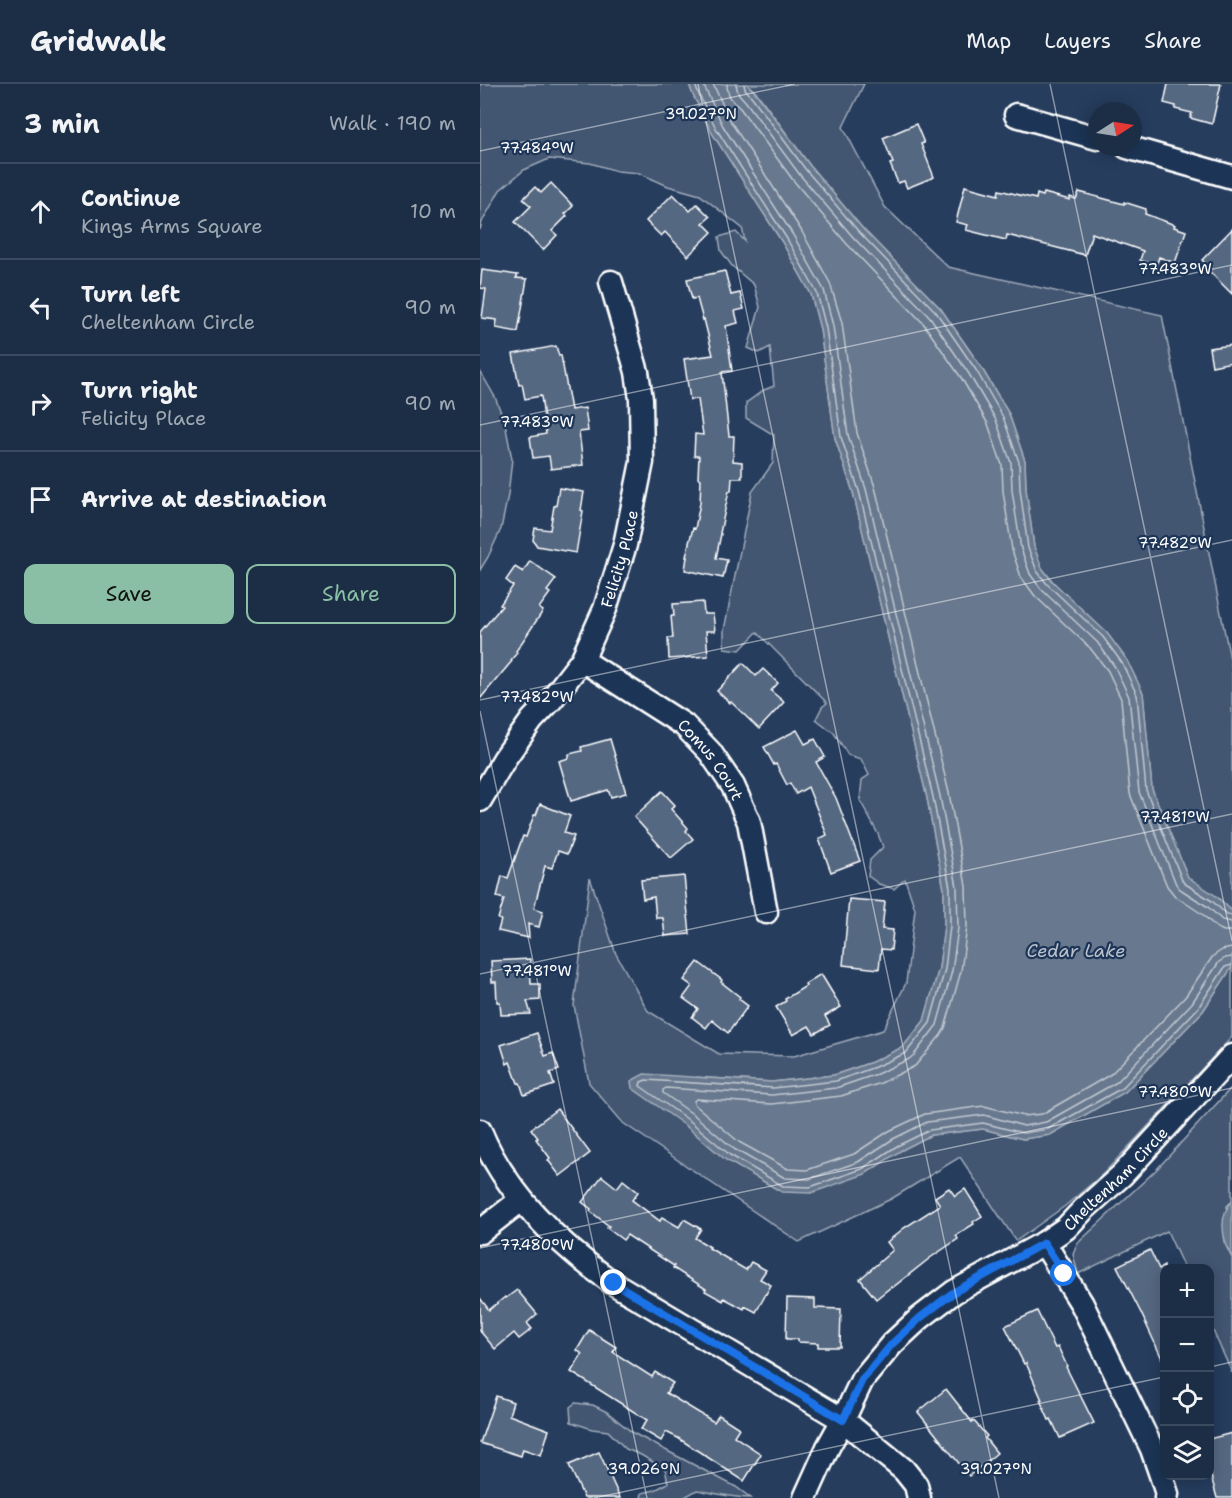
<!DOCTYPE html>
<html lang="en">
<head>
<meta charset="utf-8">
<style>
  :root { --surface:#1c2e46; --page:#25364d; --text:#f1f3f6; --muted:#a0a8b3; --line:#3a4a5f; --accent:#8abfa5 }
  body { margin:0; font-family:"Shantell Sans",sans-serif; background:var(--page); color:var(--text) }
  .controls { position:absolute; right:18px; bottom:18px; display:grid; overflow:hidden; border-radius:12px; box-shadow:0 3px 15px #0003 }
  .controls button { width:54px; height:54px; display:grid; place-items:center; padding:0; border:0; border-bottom:2px solid var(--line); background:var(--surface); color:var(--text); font:30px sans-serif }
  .compass { position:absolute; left:608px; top:18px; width:54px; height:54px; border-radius:50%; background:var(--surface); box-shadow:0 3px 15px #0003; rotate:78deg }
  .stop { position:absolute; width:18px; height:18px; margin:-14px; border:4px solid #1a73e8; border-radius:50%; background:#fff }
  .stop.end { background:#1a73e8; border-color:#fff; box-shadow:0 2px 6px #0008 }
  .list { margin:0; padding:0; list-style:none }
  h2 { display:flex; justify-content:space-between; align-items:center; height:78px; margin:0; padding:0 24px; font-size:26px }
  h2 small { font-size:20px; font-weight:400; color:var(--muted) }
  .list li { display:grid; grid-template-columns:39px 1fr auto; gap:18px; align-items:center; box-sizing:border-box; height:96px; padding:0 24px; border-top:2px solid var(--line) }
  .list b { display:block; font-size:22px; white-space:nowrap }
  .list p { margin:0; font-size:20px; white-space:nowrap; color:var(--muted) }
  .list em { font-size:20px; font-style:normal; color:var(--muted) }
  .actions { display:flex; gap:12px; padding:18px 24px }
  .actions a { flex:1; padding:14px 0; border:2px solid var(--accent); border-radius:12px; text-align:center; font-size:21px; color:var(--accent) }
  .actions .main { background:var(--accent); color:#111 }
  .icon { flex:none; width:33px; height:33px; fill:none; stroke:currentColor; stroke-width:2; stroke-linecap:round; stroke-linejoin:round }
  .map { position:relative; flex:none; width:752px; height:1414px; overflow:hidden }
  header { display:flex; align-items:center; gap:36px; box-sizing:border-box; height:84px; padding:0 30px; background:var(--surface); border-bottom:2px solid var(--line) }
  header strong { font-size:28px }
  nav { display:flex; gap:33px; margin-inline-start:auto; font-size:21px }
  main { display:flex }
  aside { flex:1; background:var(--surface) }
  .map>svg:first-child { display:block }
  .green { fill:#425672; stroke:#a0aab8; stroke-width:1.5 }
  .water { fill:#67788e; stroke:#a4aebb; stroke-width:1.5 }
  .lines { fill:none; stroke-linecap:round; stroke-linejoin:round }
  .shore { stroke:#c2c9d2; stroke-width:1.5 }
  .building { fill:#556781; stroke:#fff; stroke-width:1.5 }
  .minor-casing { stroke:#fff; stroke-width:27 }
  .minor { stroke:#1d3557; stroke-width:22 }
  .route { stroke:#1a73e8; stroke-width:8 }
  .ticks { fill:none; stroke:#fff; stroke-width:1.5; stroke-opacity:0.45 }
  .labels { text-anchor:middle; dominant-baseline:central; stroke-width:4.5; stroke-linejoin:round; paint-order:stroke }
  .street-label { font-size:16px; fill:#fff; stroke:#1d3557 }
  .water-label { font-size:18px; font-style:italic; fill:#bbc2cc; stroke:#1d3557 }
  .ticks-label { font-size:15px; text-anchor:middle; fill:#fff; stroke:#1d3557; stroke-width:4.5; stroke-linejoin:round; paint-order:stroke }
</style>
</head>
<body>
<header>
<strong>Gridwalk</strong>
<nav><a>Map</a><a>Layers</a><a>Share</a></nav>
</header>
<main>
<aside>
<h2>3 min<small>Walk · 190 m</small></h2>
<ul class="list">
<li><svg class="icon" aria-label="ahead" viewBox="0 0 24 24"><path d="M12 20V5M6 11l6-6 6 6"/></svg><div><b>Continue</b><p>Kings Arms Square</p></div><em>10 m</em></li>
<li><svg class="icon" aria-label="left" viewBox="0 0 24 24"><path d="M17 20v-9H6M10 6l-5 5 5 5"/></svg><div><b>Turn left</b><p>Cheltenham Circle</p></div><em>90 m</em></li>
<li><svg class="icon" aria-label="right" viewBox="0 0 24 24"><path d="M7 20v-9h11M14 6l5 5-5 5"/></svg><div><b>Turn right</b><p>Felicity Place</p></div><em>90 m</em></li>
<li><svg class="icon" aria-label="arrive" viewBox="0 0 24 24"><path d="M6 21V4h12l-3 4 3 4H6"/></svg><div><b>Arrive at destination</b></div></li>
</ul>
<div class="actions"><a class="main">Save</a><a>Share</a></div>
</aside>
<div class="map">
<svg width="752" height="1414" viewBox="0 0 752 1414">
  <rect width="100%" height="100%" fill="#263d5e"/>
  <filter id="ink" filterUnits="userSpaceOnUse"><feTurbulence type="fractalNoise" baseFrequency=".0167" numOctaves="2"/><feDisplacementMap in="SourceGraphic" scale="12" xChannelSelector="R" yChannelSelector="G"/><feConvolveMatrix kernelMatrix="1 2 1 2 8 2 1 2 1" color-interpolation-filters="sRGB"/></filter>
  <g filter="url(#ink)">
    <!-- green -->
    <g class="green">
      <path d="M 0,0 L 209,0 L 213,11 L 232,49 L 302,158 L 331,210 L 340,245 L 355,354 L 373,408 L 447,714 L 464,805 L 464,842 L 459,884 L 444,937 L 423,963 L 392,978 L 354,991 L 292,998 L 217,993 L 206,1042 L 246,1076 L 302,1108 L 420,1067 L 451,1051 L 503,1045 L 543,1055 L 570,1051 L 645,1008 L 723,927 L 752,883 L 752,953 L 623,1090 L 585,1122 L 536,1157 L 480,1073 L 411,1115 L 319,1158 L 143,1039 L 109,999 L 94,921 L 110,794 L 136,870 L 168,927 L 239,970 L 314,972 L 403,946 L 426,899 L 435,825 L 425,795 L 414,805 L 399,800 L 388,792 L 390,776 L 403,763 L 398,750 L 380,716 L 382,696 L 389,691 L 381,675 L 368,671 L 354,649 L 336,635 L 342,623 L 347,619 L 277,548 L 260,566 L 244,564 L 244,546 L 272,408 L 293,379 L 294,351 L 266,334 L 266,319 L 284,306 L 294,302 L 290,263 L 279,269 L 268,264 L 280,223 L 274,201 L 252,182 L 241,167 L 239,153 L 256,148 L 265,157 L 262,144 L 220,111 L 188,102 L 159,89 L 137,87 L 110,79 L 69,75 L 44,86 L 20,106 L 2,138 L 0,146 Z"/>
      <path d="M 267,0 L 384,0 L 363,43 L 405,123 L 468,183 L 682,231 L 752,585 L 752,827 L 736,812 L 708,794 L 672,705 L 663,609 L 562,484 L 554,463 L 546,405 L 545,377 L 529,330 L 501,283 L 461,225 L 383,145 L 331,83 L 277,9 Z"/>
      <path d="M 0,287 L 15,313 L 25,339 L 32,375 L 28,411 L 21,445 L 8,473 L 0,486 Z"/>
      <path d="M 752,1003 L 752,1117 L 747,1122 L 744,1158 L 752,1174 L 752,1289 L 730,1240 L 730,1184 L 704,1184 L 687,1147 L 598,1190 L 593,1170 L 598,1159 L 677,1085 Z"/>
      <path d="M 95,1319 L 113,1321 L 127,1328 L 153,1349 L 256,1403 L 271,1414 C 252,1414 235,1409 217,1406 L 203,1414 L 161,1414 L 162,1409 L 175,1406 L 188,1399 L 185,1385 L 161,1371 L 146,1365 L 128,1347 L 112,1345 L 91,1338 L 90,1323 Z"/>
    </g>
    <!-- water -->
    <g class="water">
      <path d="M 209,0 L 267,0 L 276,9 L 331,83 L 383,145 L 461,225 L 501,283 L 529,330 L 545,377 L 546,405 L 554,463 L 562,484 L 571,496 L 627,549 L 647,576 L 663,609 L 672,705 L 708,793 L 736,812 L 752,827 L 752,883 L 723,927 L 645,1008 L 570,1051 L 543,1055 L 503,1045 L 451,1051 L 420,1067 L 385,1090 L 331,1109 L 302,1108 L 246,1076 L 206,1042 L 152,1004 L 151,997 L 164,990 L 292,998 L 354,991 L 392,978 L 423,963 L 444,937 L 459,884 L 464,842 L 464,805 L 447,714 L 373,408 L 355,354 L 340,245 L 331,210 L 302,158 L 232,49 L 213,11 Z"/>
      <path d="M 752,1117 L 752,1174 C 743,1156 737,1134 752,1117 Z"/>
    </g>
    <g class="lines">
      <!-- shore -->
      <g class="shore">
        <path d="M 215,0 L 218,9 L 237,46 L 307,155 L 337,209 L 346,244 L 361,353 L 379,407 L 453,713 L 470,804 L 470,842 L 465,885 L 450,939 L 426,969 L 395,983 L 356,997 L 293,1004 L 166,996 L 161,998 L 160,1002 L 210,1037 L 250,1071 L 303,1102 L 330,1103 L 382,1085 L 417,1062 L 450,1046 L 503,1039 L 543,1049 L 568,1045 L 642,1004 L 718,924 L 745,883 L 752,881"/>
        <path d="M 223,0 L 243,42 L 313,151 L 344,206 L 353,242 L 368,351 L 386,405 L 460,712 L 477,803 L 478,844 L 472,887 L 457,941 L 434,971 L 429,975 L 397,990 L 356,1004 L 292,1011 L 186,1004 L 183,1006 L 183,1009 L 214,1031 L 254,1065 L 305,1094 L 329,1095 L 378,1078 L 413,1055 L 447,1038 L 504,1031 L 544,1042 L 566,1038 L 637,998 L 712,919 L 739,878 L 745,874 L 752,873"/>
        <path d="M 233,0 L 251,38 L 321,146 L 350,199 L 362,239 L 377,349 L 395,403 L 469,709 L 486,802 L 487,843 L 481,887 L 465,944 L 461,951 L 435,982 L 401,999 L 361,1012 L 292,1020 L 216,1015 L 214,1017 L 214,1020 L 259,1058 L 308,1085 L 327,1086 L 374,1070 L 409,1047 L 445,1030 L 504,1022 L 544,1032 L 562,1030 L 631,990 L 705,913 L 733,872 L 742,866 L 752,864"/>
        <path d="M 247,0 C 247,11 252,17 260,24 L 313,96 L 366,159 L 443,239 L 482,295 L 508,340 L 522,381 L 523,407 L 532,466 L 541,493 L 555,512 L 610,564 L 628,587 L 641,615 L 650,710 L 687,802 L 695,812 L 722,830 L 737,844 L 744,847 L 752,847"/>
        <path d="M 256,0 L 258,9 L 266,18 L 320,91 L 373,153 L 450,233 L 489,290 L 516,336 L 531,379 L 532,406 L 541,465 L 550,490 L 561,505 L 617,558 L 635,583 L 649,613 L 659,708 L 696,800 L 700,805 L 728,823 L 742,836 L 752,838"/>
        <path d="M 264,0 L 265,5 L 272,13 L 326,86 L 379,148 L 456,228 L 496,286 L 523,333 L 539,378 L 540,405 L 548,464 L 557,487 L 567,500 L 623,553 L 642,579 L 657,611 L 666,706 L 702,796 L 704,799 L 732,817 L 746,830 L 752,831"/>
      </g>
    </g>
    <!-- building -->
    <g class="building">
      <path d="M 688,0 L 741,0 L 732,40 L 710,34 L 712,29 L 695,25 L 696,22 L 684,19 Z"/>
      <path d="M 436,40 L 444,59 L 441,60 L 454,93 L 427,104 L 424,97 L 418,99 L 410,80 L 413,79 L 403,54 Z"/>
      <path d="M 71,99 L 93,122 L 85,130 L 87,132 L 72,147 L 77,151 L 63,166 L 35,138 L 51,122 L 43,115 L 55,103 L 61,109 Z"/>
      <path d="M 485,102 L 518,111 L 519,106 L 556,115 L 557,110 L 563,112 L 564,109 L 590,116 L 590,113 L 596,115 L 599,108 L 644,120 L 644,118 L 666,125 L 665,130 L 695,141 L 694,143 L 706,147 L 695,179 L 679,173 L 676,182 L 660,176 L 663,167 L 612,149 L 605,171 L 527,151 L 526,156 L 486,146 L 488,141 L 476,138 Z"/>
      <path d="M 193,110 L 210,127 L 217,120 L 230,133 L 223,139 L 232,148 L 208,172 L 185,148 L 181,152 L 166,137 Z"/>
      <path d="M 752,145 L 752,210 L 729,187 L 731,185 L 722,176 Z"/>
      <path d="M 2,186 L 38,191 L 36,194 L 47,195 L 38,248 L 16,244 L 17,236 L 2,234 L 6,205 L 0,204 Z"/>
      <path d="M 245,187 L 251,211 L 260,209 L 264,225 L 255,227 L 258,239 L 246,242 L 252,287 L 242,288 L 249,352 L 254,352 L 253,377 L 262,378 L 262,394 L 252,394 L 251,407 L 249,407 L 240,449 L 241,450 L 236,474 L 247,476 L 243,494 L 205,486 L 207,473 L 206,473 L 209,459 L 213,444 L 215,445 L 220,419 L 221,395 L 218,394 L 219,372 L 214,372 L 215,350 L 223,351 L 218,315 L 210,316 L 204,275 L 233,271 L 224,235 L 223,236 L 217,214 L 212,215 L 207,195 Z"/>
      <path d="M 752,261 L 752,278 L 732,282 L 729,264 Z"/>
      <path d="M 76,262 L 79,272 L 81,271 L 91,326 L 105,324 L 108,347 L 99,348 L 103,381 L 71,385 L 69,372 L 53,374 L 50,353 L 66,350 L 61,312 L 45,315 L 42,300 L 39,301 L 33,270 Z"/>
      <path d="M 79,404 L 104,408 L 101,426 L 103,427 L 96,469 L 57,462 L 53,456 L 55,444 L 70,446 L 74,422 L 76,422 Z"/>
      <path d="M 50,477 L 76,495 L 67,507 L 70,509 L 59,524 L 63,527 L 36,567 L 37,569 L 31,576 L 32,577 L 0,615 L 0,548 L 22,522 L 20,521 L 33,502 L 26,496 L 35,483 L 43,488 Z"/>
      <path d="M 223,518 L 224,530 L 233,530 L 235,547 L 226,547 L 228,572 L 189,575 L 188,554 L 193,554 L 191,532 L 194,532 L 193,520 Z"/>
      <path d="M 263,579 L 276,592 L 283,585 L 298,599 L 291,607 L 304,618 L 279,645 L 251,618 L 250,619 L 237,607 Z"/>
      <path d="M 317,646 L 325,660 L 335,655 L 345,673 L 336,678 L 356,714 L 380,777 L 351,788 L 339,755 L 347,751 L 328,703 L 316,710 L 310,699 L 307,701 L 296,680 L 294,681 L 284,663 Z"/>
      <path d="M 130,655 L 146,709 L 131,713 L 128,706 L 91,717 L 79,677 L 89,674 L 89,670 L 102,667 L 101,663 Z"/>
      <path d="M 182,707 L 195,721 L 191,725 L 208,744 L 206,747 L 213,755 L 191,774 L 154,733 Z"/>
      <path d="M 60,720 L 90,732 L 84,749 L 94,752 L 87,770 L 78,767 L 72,784 L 65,782 L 54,824 L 63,827 L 59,843 L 48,840 L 49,854 L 18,847 L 21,836 L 18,835 L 24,815 L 17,813 L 22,792 L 28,794 L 43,752 L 46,753 L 54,731 L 56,731 Z"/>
      <path d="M 204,792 L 210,850 L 185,852 L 183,834 L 176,834 L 174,813 L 163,815 L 161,796 Z"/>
      <path d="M 369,815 L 405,818 L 402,845 L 413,846 L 411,866 L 401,865 L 399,885 L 363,881 Z"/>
      <path d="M 50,875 L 51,900 L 60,900 L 60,916 L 47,917 L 51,930 L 21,931 L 20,918 L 17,918 L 16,898 L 12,898 L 11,877 Z"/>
      <path d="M 218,878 L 242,896 L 241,898 L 260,913 L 259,915 L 268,922 L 248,949 L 232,936 L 226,944 L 212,933 L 218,925 L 203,914 L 212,902 L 204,896 Z"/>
      <path d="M 341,890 L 361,923 L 345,932 L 350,941 L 334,950 L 329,942 L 313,951 L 296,923 L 306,917 L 305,915 L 326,902 L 325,900 Z"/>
      <path d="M 57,949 L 65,972 L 73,969 L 79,986 L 70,989 L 74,1001 L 44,1011 L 40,999 L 38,999 L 30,978 L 27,980 L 21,961 Z"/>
      <path d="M 77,1025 L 110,1069 L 80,1092 L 68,1076 L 70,1074 L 56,1055 L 58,1054 L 51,1045 Z"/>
      <path d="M 122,1092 L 137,1104 L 143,1096 L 158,1108 L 152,1116 L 180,1137 L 182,1133 L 199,1143 L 204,1135 L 221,1145 L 215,1154 L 230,1163 L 229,1164 L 266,1186 L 271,1178 L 286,1186 L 280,1195 L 291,1201 L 276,1228 L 265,1222 L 264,1225 L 244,1214 L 243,1217 L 225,1207 L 226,1205 L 193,1184 L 194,1182 L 147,1151 L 143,1156 L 127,1144 L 129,1142 L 110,1127 L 111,1125 L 102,1118 Z"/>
      <path d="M 469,1104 L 475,1112 L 485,1105 L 502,1132 L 493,1138 L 494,1140 L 476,1151 L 478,1155 L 450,1174 L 412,1204 L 411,1203 L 396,1215 L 380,1195 L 413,1166 L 407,1158 L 424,1144 L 460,1121 L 455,1113 Z"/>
      <path d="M 670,1166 L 679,1185 L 684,1182 L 684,1279 L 661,1229 L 637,1182 Z"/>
      <path d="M 37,1206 L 57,1230 L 47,1239 L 52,1245 L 39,1255 L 34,1249 L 15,1265 L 0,1247 L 0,1214 L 9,1226 L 25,1213 L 26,1214 Z"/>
      <path d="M 307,1214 L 335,1215 L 335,1224 L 361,1225 L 360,1263 L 338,1263 L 338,1259 L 318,1258 L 318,1255 L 306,1255 Z"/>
      <path d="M 557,1227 L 575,1264 L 578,1263 L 587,1282 L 586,1283 L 614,1339 L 580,1354 L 571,1335 L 569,1336 L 560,1316 L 562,1316 L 546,1279 L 544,1280 L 525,1242 Z"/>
      <path d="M 109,1246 L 136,1263 L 133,1268 L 172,1293 L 175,1288 L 193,1299 L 186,1309 L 234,1338 L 239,1331 L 259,1344 L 254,1352 L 281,1370 L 264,1397 L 198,1354 L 186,1348 L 181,1357 L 161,1345 L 167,1336 L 91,1288 L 102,1270 L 97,1266 Z"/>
      <path d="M 466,1305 L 492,1338 L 493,1336 L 507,1352 L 505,1354 L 517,1369 L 489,1392 L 438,1328 Z"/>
      <path d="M 16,1312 L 33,1318 L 29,1331 L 69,1346 L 61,1371 L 43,1365 L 41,1372 L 0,1359 Z"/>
      <path d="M 752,1349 L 752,1414 L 737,1414 L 729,1385 L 729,1355 Z"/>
      <path d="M 119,1368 L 140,1414 L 104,1414 L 89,1381 Z"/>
    </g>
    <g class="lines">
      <!-- minor casing -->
      <g class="minor-casing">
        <g id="minor">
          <path d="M 536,31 L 617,54"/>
          <path d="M 647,63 L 752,93"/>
          <path id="s1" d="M 102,576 L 204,641 L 230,668 L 253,702 L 269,738 L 286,828"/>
          <path id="s2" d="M 0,716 L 25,674 L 52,636 L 71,616 L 102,576 L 125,525 L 145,461 L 162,378 L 161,315 L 157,288 L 131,198"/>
          <path d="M 0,1047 C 25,1108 79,1161 133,1199 L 363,1336 L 424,1386 L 436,1401 L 439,1414"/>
          <path d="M 0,1148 L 41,1116"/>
          <path d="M 564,1159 L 602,1220 L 672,1365 L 681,1391 L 687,1410 L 686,1414"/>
          <path id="s3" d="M 325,1414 L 348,1363 L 363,1336 L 382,1296 L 412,1260 L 440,1234 L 474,1208 L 564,1159 L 586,1144 L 603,1126 L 642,1091 L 752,972"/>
        </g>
      </g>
      <!-- minor -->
      <use href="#minor" class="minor"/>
    </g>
  </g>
  <g class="lines" filter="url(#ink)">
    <!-- route -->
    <path class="route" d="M 134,1199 L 363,1336 L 382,1296 L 412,1260 L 440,1234 L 474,1208 L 564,1159 L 584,1190"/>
  </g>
  <!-- ticks -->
  <path class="ticks" d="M 218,0 L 519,1414M 570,0 L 752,857M 0,67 L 315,0M 0,341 L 752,181M 0,616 L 752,456M 0,627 L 167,1414M 0,890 L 752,730M 0,1164 L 752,1004M 730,1283 L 752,1278M 114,1414 L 684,1293"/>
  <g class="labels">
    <!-- street labels -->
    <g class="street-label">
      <text stroke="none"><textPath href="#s2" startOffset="282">Felicity Place</textPath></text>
      <text stroke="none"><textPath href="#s1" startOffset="165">Comus Court</textPath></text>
      <text stroke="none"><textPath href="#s3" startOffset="458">Cheltenham Circle</textPath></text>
    </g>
    <!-- water labels -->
    <g class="water-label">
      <text x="596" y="867">Cedar Lake</text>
    </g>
  </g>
  <g class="ticks-label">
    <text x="221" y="35">39.027°N</text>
    <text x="57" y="69">77.484°W</text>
    <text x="695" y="190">77.483°W</text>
    <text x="57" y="343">77.483°W</text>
    <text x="695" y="464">77.482°W</text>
    <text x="57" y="618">77.482°W</text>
    <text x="695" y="738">77.481°W</text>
    <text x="57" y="892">77.481°W</text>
    <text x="695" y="1013">77.480°W</text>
    <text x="57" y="1166">77.480°W</text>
    <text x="164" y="1390">39.026°N</text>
    <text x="516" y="1390">39.027°N</text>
  </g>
</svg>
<div class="controls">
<button>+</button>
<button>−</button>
<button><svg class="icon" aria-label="locate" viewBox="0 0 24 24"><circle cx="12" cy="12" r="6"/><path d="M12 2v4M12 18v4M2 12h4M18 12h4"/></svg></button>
<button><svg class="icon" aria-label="layers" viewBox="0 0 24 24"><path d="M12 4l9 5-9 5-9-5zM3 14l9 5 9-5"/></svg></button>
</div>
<svg class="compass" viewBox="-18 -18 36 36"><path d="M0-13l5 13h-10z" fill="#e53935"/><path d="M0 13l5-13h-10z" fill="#a0a8b3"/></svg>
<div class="stop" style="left:584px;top:1190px"></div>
<div class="stop end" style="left:134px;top:1199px"></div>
</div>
</main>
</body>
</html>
